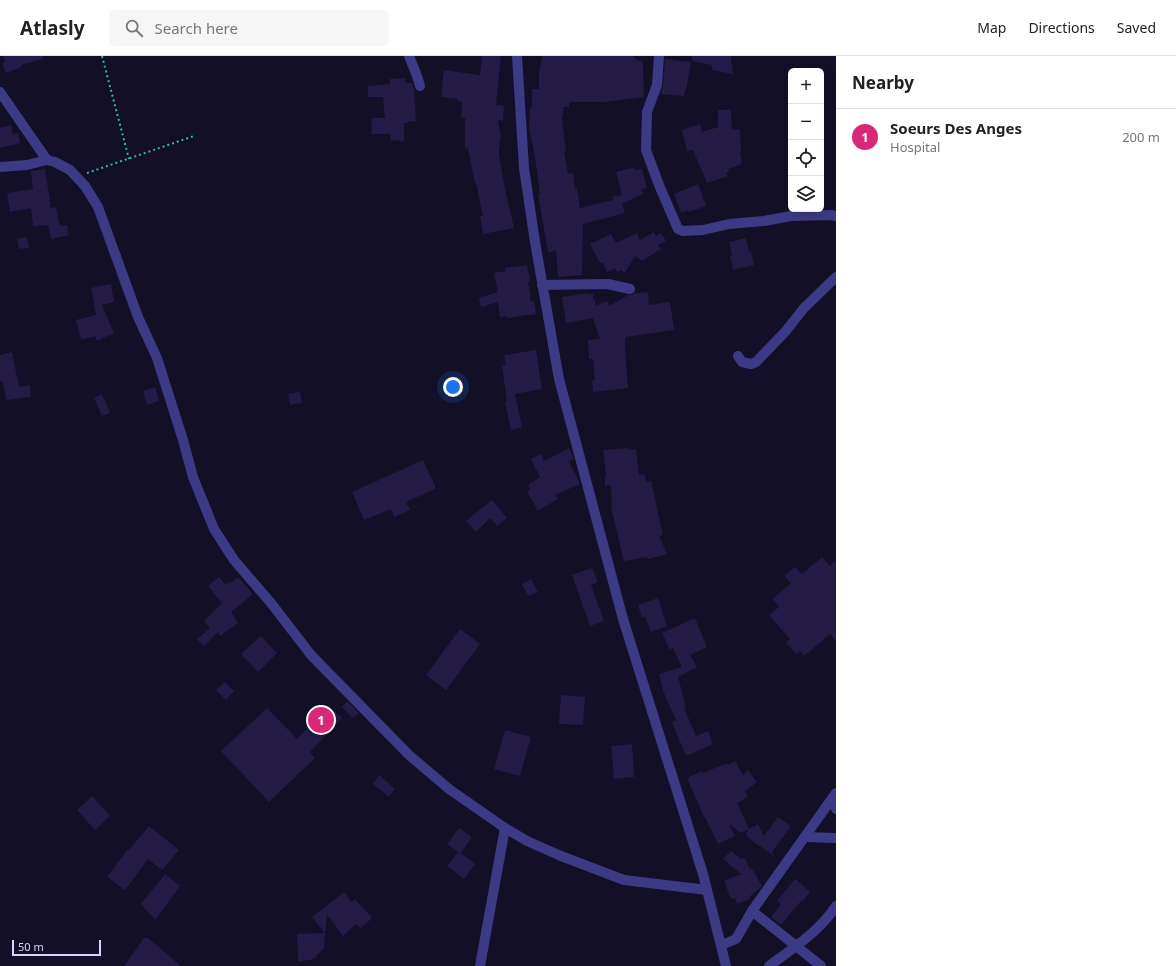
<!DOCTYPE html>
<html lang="en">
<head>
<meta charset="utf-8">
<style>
  :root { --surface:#fff; --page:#f6f6f6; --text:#222; --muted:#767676; --line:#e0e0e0; --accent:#db2777 }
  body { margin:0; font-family:"Noto Sans",sans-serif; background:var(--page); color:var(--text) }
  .controls { position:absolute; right:12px; top:12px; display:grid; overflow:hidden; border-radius:6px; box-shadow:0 2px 10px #0003 }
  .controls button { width:36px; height:36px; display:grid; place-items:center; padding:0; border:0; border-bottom:1px solid var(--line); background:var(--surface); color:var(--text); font:20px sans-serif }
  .scale { position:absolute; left:12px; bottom:10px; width:89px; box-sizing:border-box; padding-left:4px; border:2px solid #d9d4ff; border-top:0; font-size:11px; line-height:14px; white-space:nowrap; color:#d9d4ff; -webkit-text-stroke:3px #130f26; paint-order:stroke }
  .you { position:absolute; left:453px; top:331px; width:14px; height:14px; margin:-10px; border:3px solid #fff; border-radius:50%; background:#1a73e8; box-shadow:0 0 0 6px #1a73e833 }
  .badge { display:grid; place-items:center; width:26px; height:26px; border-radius:50%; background:var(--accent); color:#fff; font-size:13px; font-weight:700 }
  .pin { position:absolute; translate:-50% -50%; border:2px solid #fff; box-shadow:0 1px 4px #0006 }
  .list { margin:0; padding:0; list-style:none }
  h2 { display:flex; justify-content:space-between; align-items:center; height:52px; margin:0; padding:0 16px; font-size:17px }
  h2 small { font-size:13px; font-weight:400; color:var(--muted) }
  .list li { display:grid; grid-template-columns:26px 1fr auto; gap:12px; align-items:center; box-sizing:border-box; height:56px; padding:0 16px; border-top:1px solid var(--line) }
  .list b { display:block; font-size:15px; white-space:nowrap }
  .list p { margin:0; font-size:13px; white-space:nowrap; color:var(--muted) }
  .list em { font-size:13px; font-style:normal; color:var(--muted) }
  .icon { flex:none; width:22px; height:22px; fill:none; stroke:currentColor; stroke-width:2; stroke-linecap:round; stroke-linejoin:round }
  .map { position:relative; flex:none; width:836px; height:910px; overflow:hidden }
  header { display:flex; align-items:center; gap:24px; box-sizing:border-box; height:56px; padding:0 20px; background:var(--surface); border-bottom:1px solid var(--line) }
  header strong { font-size:19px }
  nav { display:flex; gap:22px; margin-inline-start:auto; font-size:14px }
  .search { width:280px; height:36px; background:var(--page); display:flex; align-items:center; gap:10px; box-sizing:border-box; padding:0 14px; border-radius:6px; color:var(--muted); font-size:15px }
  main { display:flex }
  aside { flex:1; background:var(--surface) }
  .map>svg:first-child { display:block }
  .building { fill:#241b47 }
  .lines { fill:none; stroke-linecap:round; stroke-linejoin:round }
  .path { stroke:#2fb8b0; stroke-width:2; stroke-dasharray:2 3; stroke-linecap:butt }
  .minor { stroke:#3d3a85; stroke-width:10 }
</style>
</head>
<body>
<header>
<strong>Atlasly</strong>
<div class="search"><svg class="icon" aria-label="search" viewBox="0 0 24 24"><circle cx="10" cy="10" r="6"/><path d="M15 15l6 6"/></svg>Search here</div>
<nav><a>Map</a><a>Directions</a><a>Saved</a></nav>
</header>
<main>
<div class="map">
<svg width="836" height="910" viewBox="0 0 836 910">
  <rect width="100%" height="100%" fill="#130f26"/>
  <!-- building -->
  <g class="building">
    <path d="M 3,0 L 43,0 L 43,3 L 21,9 L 21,11 L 6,17 L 2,7 L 5,6 Z"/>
    <path d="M 482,0 L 501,0 L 496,49 L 504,50 L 503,65 L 498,64 L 501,83 L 499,84 L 500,91 L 499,91 L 499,98 L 503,123 L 514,172 L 483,178 L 480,160 L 483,160 L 476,127 L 475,127 L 468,93 L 465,92 L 465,62 L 461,62 L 462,46 L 458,45 L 458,43 L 441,41 L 444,14 L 480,19 Z"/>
    <path d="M 542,0 L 633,0 L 638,5 L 642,5 L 642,8 L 643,9 L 644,41 L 604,46 L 569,46 L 569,51 L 564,51 L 562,64 L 566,95 L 564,95 L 568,118 L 573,117 L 575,133 L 577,132 L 580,152 L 613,144 L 612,141 L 622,139 L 616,116 L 635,111 L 635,114 L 642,113 L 647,132 L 641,134 L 643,138 L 622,148 L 625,157 L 583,168 L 582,219 L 558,221 L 556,195 L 548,196 L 538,138 L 540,138 L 536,108 L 532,85 L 531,85 L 530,74 L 529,74 L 530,52 L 532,52 L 532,33 L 539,33 L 539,17 Z"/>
    <path d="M 692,0 L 731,0 L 733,18 L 712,14 L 712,9 L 692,5 Z"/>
    <path d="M 665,3 L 691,6 L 686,34 L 685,34 L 684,40 L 661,38 L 663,29 Z"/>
    <path d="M 405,22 L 405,27 L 412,27 L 414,33 L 416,66 L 408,65 L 408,67 L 404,67 L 404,85 L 390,84 L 391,78 L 371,78 L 372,62 L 385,62 L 383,41 L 368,41 L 368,30 L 390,28 L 390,23 Z"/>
    <path d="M 718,54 L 731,54 L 732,74 L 740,73 L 741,95 L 740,96 L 742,108 L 728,113 L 729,115 L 726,117 L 728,120 L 707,127 L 693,94 L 687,95 L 682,74 L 700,68 L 702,76 L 718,71 Z"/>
    <path d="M 11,69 L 13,78 L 18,77 L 20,87 L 0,92 L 0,72 Z"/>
    <path d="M 45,113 L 51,152 L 56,151 L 60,170 L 67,169 L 69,179 L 51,183 L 48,169 L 33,170 L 31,152 L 10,156 L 7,137 L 33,133 L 31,115 Z"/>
    <path d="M 698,128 L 706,150 L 689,156 L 688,154 L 681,157 L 674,138 Z"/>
    <path d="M 654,176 L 656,180 L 661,177 L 666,185 L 658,189 L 661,193 L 642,205 L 635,200 L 624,218 L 622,214 L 617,216 L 615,212 L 607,216 L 603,206 L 600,207 L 590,188 L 611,178 L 616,187 L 637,177 L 640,184 Z"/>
    <path d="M 27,181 L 29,192 L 19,193 L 17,183 Z"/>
    <path d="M 746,182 L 749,196 L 751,195 L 754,209 L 733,214 L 730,200 L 732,199 L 729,186 Z"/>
    <path d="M 527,209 L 530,225 L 528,226 L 531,245 L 534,245 L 536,258 L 507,262 L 507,260 L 500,261 L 498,246 L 481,251 L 479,242 L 498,236 L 494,217 L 505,215 L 505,212 Z"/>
    <path d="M 111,228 L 114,246 L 102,249 L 114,277 L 97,285 L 95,280 L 81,284 L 76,264 L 96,259 L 91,232 Z"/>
    <path d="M 648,236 L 649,249 L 670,246 L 674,274 L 626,281 L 625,283 L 625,294 L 628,332 L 593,336 L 592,325 L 595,324 L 593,303 L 589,303 L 588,284 L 600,283 L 593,262 L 566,267 L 562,241 L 587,237 L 587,238 L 593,238 L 593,244 L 595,244 L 596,250 L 607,245 L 609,250 L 628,239 L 632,239 L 635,237 Z"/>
    <path d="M 536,294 L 542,333 L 515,338 L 522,371 L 511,374 L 505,346 L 507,346 L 502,309 L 506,309 L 504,299 Z"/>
    <path d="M 12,296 L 19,331 L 30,329 L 31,341 L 6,344 L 3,325 L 0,325 L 0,299 Z"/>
    <path d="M 155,331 L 159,345 L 147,349 L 143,335 Z"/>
    <path d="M 300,336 L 302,347 L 290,349 L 288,338 Z"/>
    <path d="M 102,338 L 110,357 L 102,360 L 94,342 Z"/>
    <path d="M 569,392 L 574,403 L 569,405 L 580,428 L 555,439 L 558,443 L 538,455 L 527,436 L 530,433 L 528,429 L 540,421 L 531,403 L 541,398 L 544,405 Z"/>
    <path d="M 628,392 L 628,394 L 636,393 L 639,419 L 645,418 L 646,426 L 651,425 L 663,479 L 659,480 L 667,498 L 648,503 L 647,501 L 624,505 L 611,451 L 612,450 L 611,429 L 605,430 L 605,420 L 606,420 L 603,394 Z"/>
    <path d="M 423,404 L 435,430 L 435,433 L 406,446 L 410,454 L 394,461 L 391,453 L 364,464 L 352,436 Z"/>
    <path d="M 492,444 L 507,462 L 497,470 L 490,462 L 476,476 L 466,465 Z"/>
    <path d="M 822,501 L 830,510 L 836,505 L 836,585 L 830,578 L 804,600 L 800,595 L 796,598 L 786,586 L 790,583 L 769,559 L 779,551 L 773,543 L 791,527 L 784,520 L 795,511 L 802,518 Z"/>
    <path d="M 592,512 L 598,526 L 591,529 L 604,565 L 590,570 L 572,519 Z"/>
    <path d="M 219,521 L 226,529 L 230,526 L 231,527 L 238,521 L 253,538 L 231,556 L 238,567 L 220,580 L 218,576 L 204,590 L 197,583 L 210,572 L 204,565 L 222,547 L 208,530 Z"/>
    <path d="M 531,523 L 538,536 L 528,540 L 522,528 Z"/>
    <path d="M 658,542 L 667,570 L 651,576 L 645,560 L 642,562 L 638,549 Z"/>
    <path d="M 695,562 L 707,591 L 690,599 L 697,611 L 678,621 L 686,651 L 684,652 L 696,680 L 708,675 L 713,688 L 686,700 L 672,666 L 676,664 L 663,635 L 659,618 L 682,611 L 673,592 L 670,594 L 662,577 Z"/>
    <path d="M 460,573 L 480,588 L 446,634 L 426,619 Z"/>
    <path d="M 261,580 L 277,597 L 258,616 L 241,598 Z"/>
    <path d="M 225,626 L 234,635 L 226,644 L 216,634 Z"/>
    <path d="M 561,639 L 585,641 L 583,669 L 559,668 Z"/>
    <path d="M 347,645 L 359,657 L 353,662 L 342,651 Z"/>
    <path d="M 329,650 L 342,662 L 310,696 L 315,702 L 269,746 L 221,695 L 267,652 L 297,683 Z"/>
    <path d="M 505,674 L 531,681 L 520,720 L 494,713 Z"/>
    <path d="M 632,688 L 634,721 L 614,723 L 611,690 Z"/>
    <path d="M 735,705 L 743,719 L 748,714 L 757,726 L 745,735 L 748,741 L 737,747 L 749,773 L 758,768 L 764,780 L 778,761 L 791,770 L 772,796 L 774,800 L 748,782 L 746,777 L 749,773 L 741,777 L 729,768 L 735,780 L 718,788 L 705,761 L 704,761 L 687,722 L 702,715 L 703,717 L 727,707 L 728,709 Z"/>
    <path d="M 379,719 L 395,733 L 389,741 L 373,728 Z"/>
    <path d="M 92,740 L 110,760 L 95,774 L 77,754 Z"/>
    <path d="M 149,770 L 179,794 L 162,814 L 148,803 L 125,834 L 107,821 L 128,793 L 129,794 Z"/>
    <path d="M 459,772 L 472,781 L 461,797 L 475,808 L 464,823 L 447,810 L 458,796 L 447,788 Z"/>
    <path d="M 731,795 L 741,803 L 745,802 L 750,813 L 752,812 L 762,830 L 749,841 L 750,843 L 737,848 L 735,842 L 731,843 L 724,825 L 741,818 L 723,803 Z"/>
    <path d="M 165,818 L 180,830 L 155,864 L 141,848 Z"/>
    <path d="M 795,823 L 810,836 L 802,846 L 801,845 L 781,869 L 771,861 L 781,848 L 777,845 Z"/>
    <path d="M 344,836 L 351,846 L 355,843 L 372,862 L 361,872 L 356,868 L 343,880 L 327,858 L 325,877 L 312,861 Z"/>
    <path d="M 325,877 L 324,892 L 314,903 L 298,906 L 297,878 Z"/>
    <path d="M 144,882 L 148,882 L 181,910 L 124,910 Z"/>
  </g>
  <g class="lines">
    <!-- path -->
    <g class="path">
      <path d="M 102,0 L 129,103"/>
      <path d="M 87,117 L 194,80"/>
    </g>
    <!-- minor -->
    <g class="minor">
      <path d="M 409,0 L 417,20 L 420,30"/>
      <path d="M 517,0 L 524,112 L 535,186 L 559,323 L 623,563 L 703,818 L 726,910"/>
      <path d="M 659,0 L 657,29 L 647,56 L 646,94 L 659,129 L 678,173 L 683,175 L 703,174 L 729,168 L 764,165 L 791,160 L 831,159 L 836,160"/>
      <path d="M 0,36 L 47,104"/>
      <path d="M 0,111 L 27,109 L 47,104 L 55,106 L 70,114 L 85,130 L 98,151 L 138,261 L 157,302 L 183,384 L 193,421 L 214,473 L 234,504 L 271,547 L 311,599 L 409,699 L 449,733 L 505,772 L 527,785 L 561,800 L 624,824 L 707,834"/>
      <path d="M 542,229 L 608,228 L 630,233"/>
      <path d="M 738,300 L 742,306 L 751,308 L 756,306 L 785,276 L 804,252 L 836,221"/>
      <path d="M 833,741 L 836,753"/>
      <path d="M 805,781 L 836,782"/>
      <path d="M 752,855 L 821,910"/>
      <path d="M 722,889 L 736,883 L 752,855 L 836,737"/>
      <path d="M 480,910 L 505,772"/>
      <path d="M 769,910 C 792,893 820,875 836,850"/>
    </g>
  </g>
</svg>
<div class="controls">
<button>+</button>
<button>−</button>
<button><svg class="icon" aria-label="locate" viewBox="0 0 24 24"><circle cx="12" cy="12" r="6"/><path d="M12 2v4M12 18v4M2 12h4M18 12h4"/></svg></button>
<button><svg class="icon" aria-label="layers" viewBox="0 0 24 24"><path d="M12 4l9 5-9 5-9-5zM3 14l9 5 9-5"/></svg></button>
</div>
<div class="scale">50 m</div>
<div class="you"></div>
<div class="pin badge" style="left:321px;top:664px">1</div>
</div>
<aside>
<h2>Nearby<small></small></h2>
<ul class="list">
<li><span class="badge">1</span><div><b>Soeurs Des Anges</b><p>Hospital</p></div><em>200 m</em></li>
</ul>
</aside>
</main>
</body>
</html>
